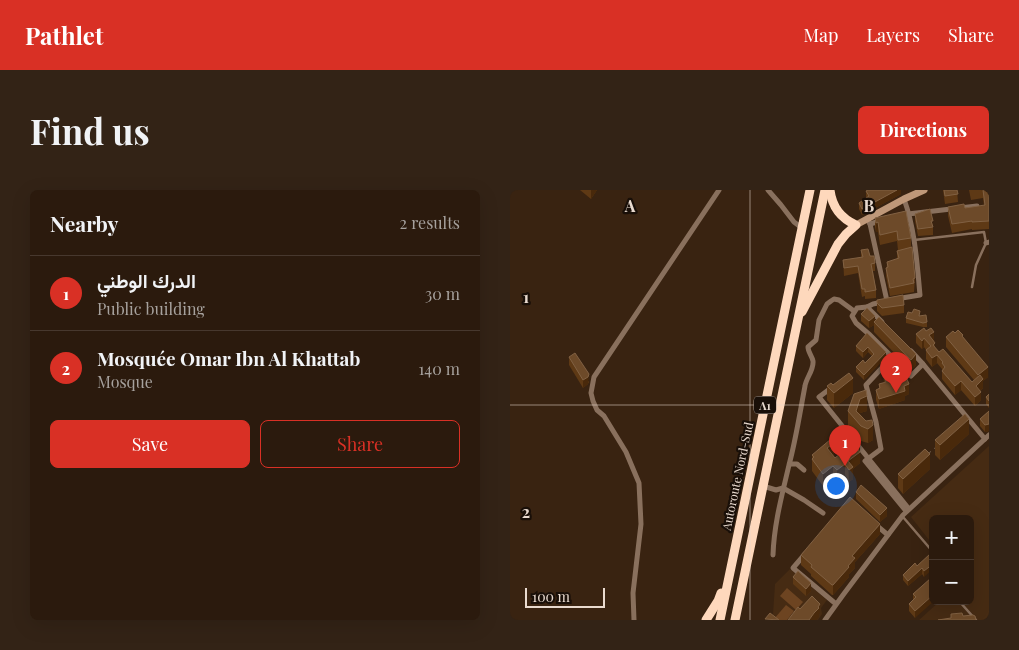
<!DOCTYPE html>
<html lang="en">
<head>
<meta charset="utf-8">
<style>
  :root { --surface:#2b1a0d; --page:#332316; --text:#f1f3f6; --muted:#a6a19d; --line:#47382e; --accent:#d93025 }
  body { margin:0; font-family:"Playfair Display",Vazirmatn,serif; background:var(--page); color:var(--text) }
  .controls { position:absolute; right:15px; bottom:15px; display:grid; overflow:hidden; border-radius:8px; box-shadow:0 5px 20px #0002 }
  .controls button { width:45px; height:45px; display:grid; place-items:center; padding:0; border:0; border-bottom:1px solid var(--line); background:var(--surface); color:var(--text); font:25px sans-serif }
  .scale { position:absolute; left:15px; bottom:12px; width:80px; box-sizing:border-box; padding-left:5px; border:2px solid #e9dacf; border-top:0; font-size:14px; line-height:18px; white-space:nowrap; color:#e9dacf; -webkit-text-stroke:4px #190f08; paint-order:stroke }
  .you { position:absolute; left:325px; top:295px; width:18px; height:18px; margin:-12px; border:4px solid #fff; border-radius:50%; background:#1a73e8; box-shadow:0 0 0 8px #1a73e833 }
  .badge { display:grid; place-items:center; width:32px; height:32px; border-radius:50%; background:var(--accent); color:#fff; font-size:16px; font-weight:700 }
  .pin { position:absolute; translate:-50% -41px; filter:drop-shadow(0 1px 2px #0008) }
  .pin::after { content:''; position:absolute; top:26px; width:18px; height:15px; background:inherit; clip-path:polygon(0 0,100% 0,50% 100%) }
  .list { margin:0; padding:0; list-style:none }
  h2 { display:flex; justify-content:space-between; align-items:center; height:65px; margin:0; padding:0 20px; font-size:21px }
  h2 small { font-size:16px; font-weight:400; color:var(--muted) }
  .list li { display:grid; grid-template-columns:32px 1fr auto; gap:15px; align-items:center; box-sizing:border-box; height:75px; padding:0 20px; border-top:1px solid var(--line) }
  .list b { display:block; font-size:19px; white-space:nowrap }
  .list p { margin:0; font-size:16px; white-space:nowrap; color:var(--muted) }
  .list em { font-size:16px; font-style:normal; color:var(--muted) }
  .actions { display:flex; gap:10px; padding:15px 20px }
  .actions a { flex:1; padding:11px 0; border:1px solid var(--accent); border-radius:8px; text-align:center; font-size:18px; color:var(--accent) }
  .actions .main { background:var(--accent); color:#fff }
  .map { position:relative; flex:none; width:479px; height:430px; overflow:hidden; border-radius:8px }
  header { display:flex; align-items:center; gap:30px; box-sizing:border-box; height:70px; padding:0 25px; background:var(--accent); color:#fff }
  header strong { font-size:24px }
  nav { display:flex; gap:28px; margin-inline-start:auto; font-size:18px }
  .intro { display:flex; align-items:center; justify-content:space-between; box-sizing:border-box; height:120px; padding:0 30px }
  h1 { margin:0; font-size:35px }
  .button { padding:12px 22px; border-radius:8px; background:var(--accent); color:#fff; font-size:18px; font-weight:700 }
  main { display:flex; gap:30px; padding:0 30px }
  aside { flex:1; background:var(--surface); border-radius:8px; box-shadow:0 5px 20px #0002 }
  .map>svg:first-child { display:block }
  .built { fill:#462b13 }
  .green { fill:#6d4421 }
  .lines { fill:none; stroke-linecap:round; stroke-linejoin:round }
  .path { stroke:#725e4e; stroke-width:1; stroke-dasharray:4 4; stroke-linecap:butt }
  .lane { stroke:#89705d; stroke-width:2.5 }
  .street { stroke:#89705d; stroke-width:5 }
  .secondary { stroke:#bf9879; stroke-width:7 }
  .highway { stroke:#fed8bc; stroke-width:9 }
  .wall { fill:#5e3915 }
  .shaded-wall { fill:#49290b }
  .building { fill:#6d4a29; stroke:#816143 }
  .grid { fill:none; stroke:#e9dacf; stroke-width:1; stroke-opacity:0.55 }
  .labels { text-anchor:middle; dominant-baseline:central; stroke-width:4.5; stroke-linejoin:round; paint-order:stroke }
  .shield { fill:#190f08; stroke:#ab9d93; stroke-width:1 }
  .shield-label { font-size:11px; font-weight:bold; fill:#e9dacf }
  .street-label { font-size:12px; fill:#e9dacf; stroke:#190f08 }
  .grid-label { font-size:16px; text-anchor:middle; font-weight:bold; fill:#e9dacf; stroke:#190f08; stroke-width:4.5; stroke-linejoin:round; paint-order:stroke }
</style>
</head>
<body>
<header>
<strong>Pathlet</strong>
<nav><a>Map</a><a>Layers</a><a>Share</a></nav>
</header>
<div class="intro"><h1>Find us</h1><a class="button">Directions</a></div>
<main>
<aside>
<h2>Nearby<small>2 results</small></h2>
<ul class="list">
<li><span class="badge">1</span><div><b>الدرك الوطني</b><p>Public building</p></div><em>30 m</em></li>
<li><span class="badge">2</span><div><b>Mosquée Omar Ibn Al Khattab</b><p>Mosque</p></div><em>140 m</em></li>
</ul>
<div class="actions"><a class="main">Save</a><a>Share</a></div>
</aside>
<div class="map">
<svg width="479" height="430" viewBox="0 0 479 430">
  <rect width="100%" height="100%" fill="#392311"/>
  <!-- built -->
  <g class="built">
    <path d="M 479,256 L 479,430 L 409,430 L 430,411 L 460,411 L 460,329 L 423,329 L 423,355 L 401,327 Z"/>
    <path d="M 280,379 L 317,410 L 311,418 L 312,424 L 308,430 L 258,430 L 263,424 L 265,394 Z"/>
  </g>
  <!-- green -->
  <g class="green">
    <path d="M 277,398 L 293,412 L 286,420 L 270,406 Z"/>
    <path d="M 276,415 L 284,421 L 277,430 L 264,430 L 264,429 Z"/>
  </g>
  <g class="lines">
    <!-- path -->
    <path class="path" d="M 418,264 L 426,257"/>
    <!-- lane -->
    <g class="lane">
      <path d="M 404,50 L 474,42 L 476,53 L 466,75 L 462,97"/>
      <path d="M 393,327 L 423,362"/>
      <path d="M 449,411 L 466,430"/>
    </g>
    <!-- street -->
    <g class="street">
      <path d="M 258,0 L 271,15 L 284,32 L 292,38"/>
      <path d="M 398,24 L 467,16"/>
      <path d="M 357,29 L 360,34 L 370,31"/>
      <path d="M 360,34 L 377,111"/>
      <path d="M 476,53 L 479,52"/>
      <path d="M 386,109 L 410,105 C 407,73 405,39 394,9"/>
      <path d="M 357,117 L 347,118 L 342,126 L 346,133 L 360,145 L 401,186 L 413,174"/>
      <path d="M 372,132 L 357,117 L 363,114 L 373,112"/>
      <path d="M 401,161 L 413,174 L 475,249"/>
      <path d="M 382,167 L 356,195 L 366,232 L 371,259 L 355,271 L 396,321"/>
      <path d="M 321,198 L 309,207 L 399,319"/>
      <path d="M 280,274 L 287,274 L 294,280"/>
      <path d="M 253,296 L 266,300 L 273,298 L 294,310 L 313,323"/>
      <path d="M 366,335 L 378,345"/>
      <path d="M 295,364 L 283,378 L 326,414"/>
      <path d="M 263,365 C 264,334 272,305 279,275 C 286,249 290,222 295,196 C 296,188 304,180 303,171 C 302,166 298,162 298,157 L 306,150 L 309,130 L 317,114 L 321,111 L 324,109 L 329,110 L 344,121"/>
      <path d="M 124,430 L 123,403 L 131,334 L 129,293 L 116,262 L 94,226 L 87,220 L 83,211 L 81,203 L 84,187 L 209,0"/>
      <path d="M 315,430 L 333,405 L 393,325 L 479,245"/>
    </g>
    <!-- secondary -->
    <path class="secondary" d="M 346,35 L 394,9 L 414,0"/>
    <!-- highway -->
    <g class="highway">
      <path d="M 292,122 L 328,54 L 336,44 L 346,35 C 330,28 322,17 320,0"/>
      <path d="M 196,430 L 208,411 L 211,403"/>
      <path d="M 210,430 L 300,0"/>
      <path d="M 225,430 L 315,0"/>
    </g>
  </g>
  <!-- wall -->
  <g class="wall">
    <path d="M 70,0 L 87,0 L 81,9 Z"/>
    <path d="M 374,0 L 391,0 L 391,4 L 352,25 L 349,19 L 349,13 L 356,8 L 356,1 Z"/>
    <path d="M 433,0 L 447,0 L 448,12 L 435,14 Z"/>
    <path d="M 459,0 L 479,0 L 479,39 L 462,40 L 462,39 L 442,43 L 438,26 L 438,17 L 455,18 L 474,16 L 473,8 L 461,10 Z"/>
    <path d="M 420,19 L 423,38 L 423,45 L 408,46 L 405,31 L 405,24 Z"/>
    <path d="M 365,28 L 401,48 L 401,57 L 405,88 L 404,102 L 380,106 L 376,86 L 377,72 L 387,69 L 387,61 L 388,60 L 387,51 L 370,55 L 368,42 L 366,42 L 365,37 Z"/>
    <path d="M 351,60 L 360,66 L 365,73 L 365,81 L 363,81 L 366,100 L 366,108 L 355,109 L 355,106 L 352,107 L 348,83 L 334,86 L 333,70 L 351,68 Z"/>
    <path d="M 367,110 L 394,115 L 394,123 L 372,126 L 367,121 Z"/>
    <path d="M 351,124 L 365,131 L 406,175 L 401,180 L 364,142 L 364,135 L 359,138 L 351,131 Z"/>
    <path d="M 410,126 L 417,132 L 417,137 L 413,137 L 396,133 L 396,128 Z"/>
    <path d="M 357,143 L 376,167 L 354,190 L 346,182 L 346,177 L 355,173 L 362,166 L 358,162 L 353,168 L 346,161 L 346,156 Z"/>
    <path d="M 445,143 L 453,147 L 478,187 L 473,191 L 473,198 L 470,201 L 471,210 L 465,216 L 451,200 L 445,205 L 432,189 L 432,179 L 427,173 L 422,177 L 416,169 L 416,160 L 414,157 L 412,159 L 406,153 L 406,144 L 424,150 L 425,158 L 429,162 L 462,192 L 464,190 L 436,157 L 436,147 Z"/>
    <path d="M 59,167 L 79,192 L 78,194 L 73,198 L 59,175 Z"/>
    <path d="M 382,177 L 399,204 L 395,206 L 395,210 L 369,219 L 366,210 L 366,200 L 369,199 L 369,194 L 374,193 L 373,183 L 382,180 Z"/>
    <path d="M 323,195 L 343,203 L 324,218 L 317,210 L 317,196 Z"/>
    <path d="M 479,204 L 479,218 L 476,214 L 476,207 Z"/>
    <path d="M 338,221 L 357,221 L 350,223 L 350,224 L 356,231 L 363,250 L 358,253 L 351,251 L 338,236 Z"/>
    <path d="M 479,221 L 479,241 L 475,242 L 470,236 L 470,229 Z"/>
    <path d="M 459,244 L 430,270 L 425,265 L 425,250 Z"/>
    <path d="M 333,251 L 350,261 L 350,273 L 343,279 L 343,289 L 339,292 L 335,285 L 327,292 L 323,288 L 313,296 L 302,281 L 302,265 L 324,264 L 323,265 L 325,268 L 333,261 Z"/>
    <path d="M 420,279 L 393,304 L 388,298 L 388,284 Z"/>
    <path d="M 346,302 L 377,326 L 370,332 L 346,309 Z"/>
    <path d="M 370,344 L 345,372 L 345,378 L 339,384 L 339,387 L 323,405 L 322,405 L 301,386 L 301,384 L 291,375 L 291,365 Z"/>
    <path d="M 420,364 L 414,387 L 412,384 L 398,396 L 393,390 L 393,385 L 407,376 Z"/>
    <path d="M 283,387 L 301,401 L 296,406 L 283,394 Z"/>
    <path d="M 423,390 L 405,428 L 399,421 L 399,414 L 403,410 L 403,404 Z"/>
  </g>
  <!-- shaded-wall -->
  <g class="shaded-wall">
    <path d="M 81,0 L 87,0 L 81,9 Z"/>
    <path d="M 387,0 L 391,0 L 391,4 L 352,25 L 352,19 Z"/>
    <path d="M 368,32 L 368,42 L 366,42 L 366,33 Z"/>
    <path d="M 365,126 L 365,134 L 364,132 L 364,135 L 359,138 L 359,131 Z"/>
    <path d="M 424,142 L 424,151 L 419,145 Z"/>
    <path d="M 414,148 L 414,157 L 412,159 L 412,151 Z"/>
    <path d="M 358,157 L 358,162 L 353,168 L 353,162 Z"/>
    <path d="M 376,162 L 376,167 L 354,190 L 354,185 Z"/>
    <path d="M 406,164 L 406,175 L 401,180 L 401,170 Z"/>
    <path d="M 427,165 L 427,173 L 422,177 L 422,168 Z"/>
    <path d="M 478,177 L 478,187 L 473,191 L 473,198 L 466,204 L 466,196 L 468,193 L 468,185 Z"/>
    <path d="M 79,184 L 78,194 L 73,198 L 73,190 Z"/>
    <path d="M 343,188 L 343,203 L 324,218 L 324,203 Z"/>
    <path d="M 451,191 L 451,200 L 445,205 L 445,196 Z"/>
    <path d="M 399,194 L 399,204 L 395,206 L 395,210 L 369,219 L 369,209 L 394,196 Z"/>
    <path d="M 471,202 L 471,210 L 465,216 L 465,207 Z"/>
    <path d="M 357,206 L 357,221 L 350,223 L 347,232 L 346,221 L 350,209 Z"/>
    <path d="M 459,229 L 459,244 L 430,270 L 430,255 Z"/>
    <path d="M 479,234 L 479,241 L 475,242 L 475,235 Z"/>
    <path d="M 363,235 L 363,250 L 358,253 L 358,239 Z"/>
    <path d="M 324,253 L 324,264 L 317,270 L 317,258 Z"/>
    <path d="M 350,255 L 350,273 L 343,279 L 343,289 L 339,292 L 338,271 L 347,258 Z"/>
    <path d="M 420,264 L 420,279 L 393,304 L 393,289 Z"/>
    <path d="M 335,274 L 335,285 L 327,292 L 327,280 Z"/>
    <path d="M 323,276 L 323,288 L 313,296 L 313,284 Z"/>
    <path d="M 377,318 L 377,326 L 370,332 L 370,325 Z"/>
    <path d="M 370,334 L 370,344 L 345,372 L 345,378 L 339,384 L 339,387 L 323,405 L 323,395 L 338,376 L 342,366 Z"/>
    <path d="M 423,374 L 423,379 L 414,387 L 414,381 Z"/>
    <path d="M 412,378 L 412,384 L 398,396 L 398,391 Z"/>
    <path d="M 301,393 L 301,401 L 296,406 L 296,399 Z"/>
    <path d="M 423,405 L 423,411 L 424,411 L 405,428 L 405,421 Z"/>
    <path d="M 310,414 L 310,423 L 309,424 L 309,427 L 306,430 L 299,430 Z"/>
  </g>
  <!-- building -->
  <g class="building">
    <path d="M 358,0 L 387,0 L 352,19 L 349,13 L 359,6 L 356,1 Z"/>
    <path d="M 434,0 L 447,0 L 448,4 L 435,6 Z"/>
    <path d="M 473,0 L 479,0 L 479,31 L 462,32 L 462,31 L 442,34 L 438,17 L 454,14 L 455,18 L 475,15 Z"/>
    <path d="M 420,19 L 423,31 L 421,31 L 423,37 L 408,39 L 405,24 Z"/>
    <path d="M 396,21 L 401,48 L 388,50 L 387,41 L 370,45 L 368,32 L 366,33 L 365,28 Z"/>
    <path d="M 402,57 L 405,88 L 403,89 L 404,93 L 380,98 L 376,78 L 378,77 L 377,72 L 389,68 L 387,61 Z"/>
    <path d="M 358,59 L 360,66 L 364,66 L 365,73 L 361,74 L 366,100 L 355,102 L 355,99 L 352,99 L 348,76 L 334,78 L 333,70 L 353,67 L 351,60 Z"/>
    <path d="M 393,105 L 394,115 L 372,118 L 367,113 L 367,110 Z"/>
    <path d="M 357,118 L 365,126 L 359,131 L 351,124 Z"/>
    <path d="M 404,119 L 410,121 L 409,126 L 416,125 L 417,132 L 413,133 L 396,128 L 398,122 L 402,123 Z"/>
    <path d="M 369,127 L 406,164 L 401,170 L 364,132 Z"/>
    <path d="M 414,138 L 416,141 L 421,138 L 424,142 L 419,145 L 425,153 L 423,155 L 429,162 L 433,159 L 462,192 L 470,185 L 473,189 L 466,196 L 471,202 L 465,207 L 451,191 L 445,196 L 432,181 L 435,177 L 432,173 L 433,172 L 427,165 L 422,168 L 416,160 L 421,156 L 414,148 L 412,151 L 406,144 Z"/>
    <path d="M 448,140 L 453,145 L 452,146 L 478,177 L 468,185 L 436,147 L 443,141 L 445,143 Z"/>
    <path d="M 357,143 L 376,162 L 354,185 L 346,177 L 353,170 L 355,173 L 364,164 L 358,157 L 353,162 L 346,156 Z"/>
    <path d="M 65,163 L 79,184 L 78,187 L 73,190 L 59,167 Z"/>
    <path d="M 387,175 L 390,183 L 394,182 L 399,194 L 394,196 L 395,201 L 369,209 L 366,200 L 370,198 L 369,194 L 376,192 L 373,183 L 383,180 L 382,177 Z"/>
    <path d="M 339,183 L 343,188 L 324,203 L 317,196 L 321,193 L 323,195 Z"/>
    <path d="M 356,200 L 357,206 L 350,209 L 346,221 L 356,231 L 362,230 L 363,235 L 358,239 L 351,236 L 338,221 L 344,204 Z"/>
    <path d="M 479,204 L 479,211 L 476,207 Z"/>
    <path d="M 479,221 L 479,234 L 475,235 L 470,229 Z"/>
    <path d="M 455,224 L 459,229 L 430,255 L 425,250 Z"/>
    <path d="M 341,245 L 350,255 L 347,258 L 350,262 L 338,271 L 343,277 L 339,280 L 335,274 L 327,280 L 323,276 L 313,284 L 302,269 L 304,267 L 302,265 L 321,249 L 324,253 L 317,258 L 325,268 L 338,257 L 333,251 Z"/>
    <path d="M 415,259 L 420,264 L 393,289 L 388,284 Z"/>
    <path d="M 351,295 L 377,318 L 370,325 L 346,302 Z"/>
    <path d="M 340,307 L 370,334 L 342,366 L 345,368 L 338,376 L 339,377 L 323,395 L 322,395 L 301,377 L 302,375 L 291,365 Z"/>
    <path d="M 420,364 L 423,367 L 423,374 L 414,381 L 412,378 L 398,391 L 393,385 L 405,373 L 407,376 Z"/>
    <path d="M 288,381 L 301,393 L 296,399 L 283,387 Z"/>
    <path d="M 421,388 L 423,390 L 423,405 L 405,421 L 399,414 L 406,407 L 403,404 Z"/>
    <path d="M 302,406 L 310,414 L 308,417 L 309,418 L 304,423 L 299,430 L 278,430 L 288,417 L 290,419 Z"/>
    <path d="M 260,423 L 269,430 L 255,429 Z"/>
    <path d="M 452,423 L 453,426 L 463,425 L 465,426 L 466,430 L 428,430 L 441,428 L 441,424 Z"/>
  </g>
  <!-- grid -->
  <path class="grid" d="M 240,0 L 240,430M 0,215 L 479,215"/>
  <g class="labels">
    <!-- shield labels -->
    <rect class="shield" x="244" y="206.5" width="22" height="17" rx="4"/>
    <g class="shield-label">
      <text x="255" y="215">A1</text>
    </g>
    <!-- street labels -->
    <g class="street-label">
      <text transform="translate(227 286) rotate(-78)">Autoroute Nord-Sud</text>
    </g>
  </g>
  <g class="grid-label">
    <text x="120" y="22">A</text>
    <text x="359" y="22">B</text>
    <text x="16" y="113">1</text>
    <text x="16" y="328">2</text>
  </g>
</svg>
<div class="controls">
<button>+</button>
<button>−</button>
</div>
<div class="scale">100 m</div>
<div class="you"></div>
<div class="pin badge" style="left:335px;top:276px">1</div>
<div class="pin badge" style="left:386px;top:203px">2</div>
</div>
</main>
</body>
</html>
